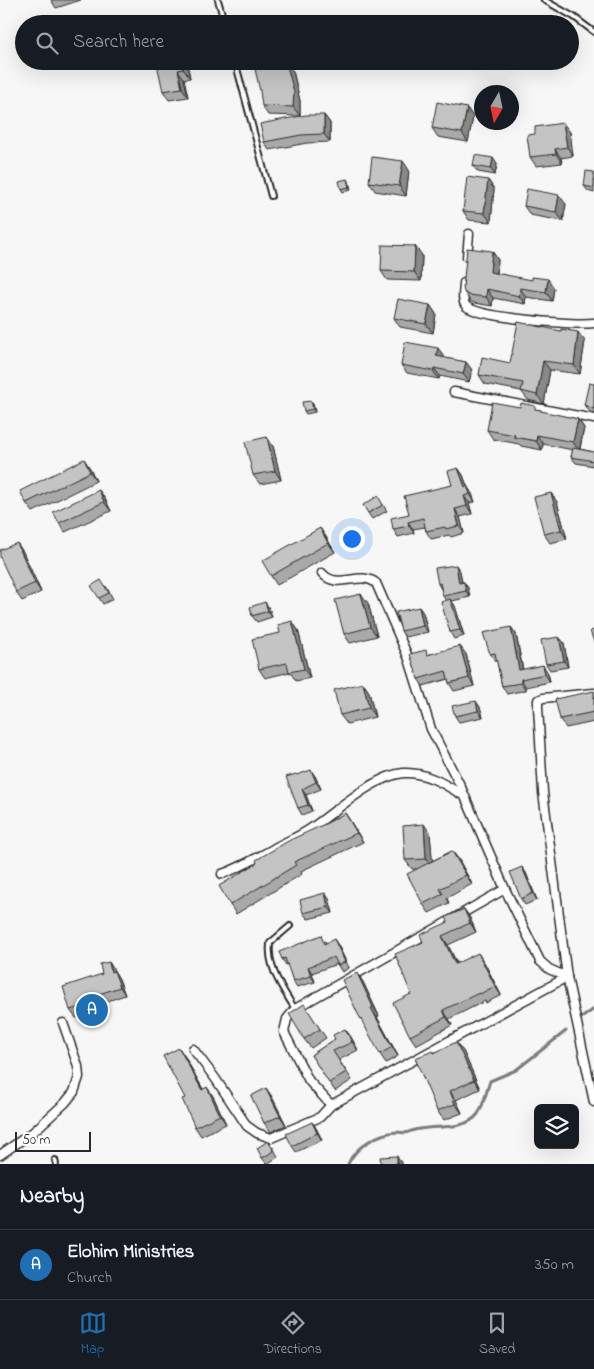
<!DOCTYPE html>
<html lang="en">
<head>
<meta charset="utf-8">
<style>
  :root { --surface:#171b24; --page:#20242c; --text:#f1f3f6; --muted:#9ea1a6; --line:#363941; --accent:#1f6fb2 }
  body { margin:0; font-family:"Indie Flower",sans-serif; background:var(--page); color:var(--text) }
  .controls { position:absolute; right:15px; bottom:15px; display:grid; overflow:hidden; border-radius:8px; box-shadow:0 5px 20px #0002 }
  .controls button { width:45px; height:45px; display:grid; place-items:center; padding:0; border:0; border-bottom:1px solid var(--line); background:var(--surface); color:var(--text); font:25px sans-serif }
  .compass { position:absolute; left:474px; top:85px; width:45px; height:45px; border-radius:50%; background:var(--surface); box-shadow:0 5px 20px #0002; rotate:189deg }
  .scale { position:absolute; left:15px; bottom:12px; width:76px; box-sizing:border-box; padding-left:5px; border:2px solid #2b2b2b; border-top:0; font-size:14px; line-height:18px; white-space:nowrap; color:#2b2b2b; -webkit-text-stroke:4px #fff; paint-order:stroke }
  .you { position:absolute; left:351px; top:538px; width:18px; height:18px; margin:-12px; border:4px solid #fff; border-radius:50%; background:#1a73e8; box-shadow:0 0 0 8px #1a73e833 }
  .badge { display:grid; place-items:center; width:32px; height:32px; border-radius:50%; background:var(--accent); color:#fff; font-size:16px; font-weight:700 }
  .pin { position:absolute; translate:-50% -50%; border:2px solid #fff; box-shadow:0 1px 5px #0006 }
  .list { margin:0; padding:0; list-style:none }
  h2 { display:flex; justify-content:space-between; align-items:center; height:65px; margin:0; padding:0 20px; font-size:21px }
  h2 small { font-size:16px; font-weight:400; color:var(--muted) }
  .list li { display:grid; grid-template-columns:32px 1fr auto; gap:15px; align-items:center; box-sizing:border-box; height:70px; padding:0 20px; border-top:1px solid var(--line) }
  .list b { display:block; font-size:19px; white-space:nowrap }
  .list p { margin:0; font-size:16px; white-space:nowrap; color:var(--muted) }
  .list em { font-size:16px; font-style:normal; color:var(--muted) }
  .icon { flex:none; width:28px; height:28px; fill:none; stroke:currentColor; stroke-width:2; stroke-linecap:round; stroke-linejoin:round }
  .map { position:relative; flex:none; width:594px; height:1164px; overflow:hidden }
  .search { position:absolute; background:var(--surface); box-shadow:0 5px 20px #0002; left:15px; right:15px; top:15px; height:55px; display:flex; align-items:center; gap:12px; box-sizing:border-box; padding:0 18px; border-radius:28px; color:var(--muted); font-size:19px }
  .sheet { height:135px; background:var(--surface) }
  nav { display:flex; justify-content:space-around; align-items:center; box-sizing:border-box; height:70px; border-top:1px solid var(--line); background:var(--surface); font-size:14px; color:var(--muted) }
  nav a { display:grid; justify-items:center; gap:2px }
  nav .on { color:var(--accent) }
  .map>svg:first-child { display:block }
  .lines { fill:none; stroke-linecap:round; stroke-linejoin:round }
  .stream { stroke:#7b7b7b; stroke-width:3 }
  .service-casing { stroke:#2b2b2b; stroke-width:8 }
  .minor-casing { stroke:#2b2b2b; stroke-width:11 }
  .service { stroke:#fff; stroke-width:4 }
  .minor { stroke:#fff; stroke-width:8 }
  .wall { fill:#a9a9a9; stroke:#2b2b2b }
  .shaded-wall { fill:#898989; stroke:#2b2b2b }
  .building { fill:#c4c4c4; stroke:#2b2b2b }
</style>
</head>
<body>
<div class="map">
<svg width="594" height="1164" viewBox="0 0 594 1164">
  <rect width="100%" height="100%" fill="#f7f7f7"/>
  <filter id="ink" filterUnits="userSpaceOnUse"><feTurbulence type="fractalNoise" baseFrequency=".02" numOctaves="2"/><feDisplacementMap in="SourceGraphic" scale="10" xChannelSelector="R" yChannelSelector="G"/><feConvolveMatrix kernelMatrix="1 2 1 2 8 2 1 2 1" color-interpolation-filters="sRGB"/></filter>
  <g filter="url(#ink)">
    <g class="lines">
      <!-- stream -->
      <g class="stream">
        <path d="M 580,1019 L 594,1009"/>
        <path d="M 348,1164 C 356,1146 378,1133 397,1132 C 400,1132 403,1133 405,1133 C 410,1132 415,1129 420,1129 C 438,1125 465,1131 478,1114 C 483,1107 487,1090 490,1081 L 516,1070 L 566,1031"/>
      </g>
      <!-- service casing -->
      <g class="service-casing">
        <g id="service">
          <path d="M 218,0 L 225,24"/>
          <path d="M 544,0 L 574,17 L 594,32"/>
          <path d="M 235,61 L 271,196"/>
          <path d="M 290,926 L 270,943 C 267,968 283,989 295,1009"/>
          <path d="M 55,1160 L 56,1164"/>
        </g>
      </g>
      <!-- minor casing -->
      <g class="minor-casing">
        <g id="minor">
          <path d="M 467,257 L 469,234"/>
          <path d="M 464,283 C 464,290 461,300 466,306 C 479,318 574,325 594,323"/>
          <path d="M 454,392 L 594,419"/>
          <path d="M 322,573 C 337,591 359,570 376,583 L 409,659 L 431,729 L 460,785 L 505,889 L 540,961 L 549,969 L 567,977"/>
          <path d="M 594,693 L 543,698 L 538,700 L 538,707 L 543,792 L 567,977 L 594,1102"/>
          <path d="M 222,874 C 240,868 256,858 273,849 C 285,842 298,837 310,829 C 335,812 375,775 404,773 C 427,772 446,785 464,796"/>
          <path d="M 193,1049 L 215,1078 L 247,1126 L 257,1133 L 271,1138 L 320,1117 L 331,1105 L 567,977"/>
          <path d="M 331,1105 L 309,1081 L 284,1032 L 287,1019 L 295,1009 L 505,889"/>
          <path d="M 0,1155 L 33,1132 L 65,1103 L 74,1092 L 79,1077 L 78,1066 L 63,1023"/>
        </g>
      </g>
      <!-- service -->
      <use href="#service" class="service"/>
      <!-- minor -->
      <use href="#minor" class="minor"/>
    </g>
    <!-- wall -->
    <g class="wall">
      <path d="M 51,0 L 81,0 L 56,8 Z"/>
      <path d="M 170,61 L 183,61 L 188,68 L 190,78 L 184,79 L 188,97 L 169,100 L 163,91 Z"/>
      <path d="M 293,71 L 300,101 L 300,116 L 268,115 L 262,106 Z"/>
      <path d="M 467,108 L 473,117 L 468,142 L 438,137 L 432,128 Z"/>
      <path d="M 324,115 L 330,123 L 330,142 L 307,143 L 269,150 L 264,142 Z"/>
      <path d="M 570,132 L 573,156 L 561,158 L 562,163 L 536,166 L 530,157 Z"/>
      <path d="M 497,164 L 495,175 L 478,172 L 473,166 Z"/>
      <path d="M 409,170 L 406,196 L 375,191 L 369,182 Z"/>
      <path d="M 594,172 L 594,193 L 588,191 L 584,186 Z"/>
      <path d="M 347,179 L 349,182 L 351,190 L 343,192 L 341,189 Z"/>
      <path d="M 488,180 L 494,189 L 491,222 L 469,220 L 463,211 Z"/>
      <path d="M 566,204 L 563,221 L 530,215 L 524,206 Z"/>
      <path d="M 492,251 L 498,260 L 497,273 L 554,288 L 552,301 L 526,297 L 525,304 L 493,298 L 492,306 L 474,303 L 470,301 L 464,292 Z"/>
      <path d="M 422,255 L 421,281 L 387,280 L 381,271 Z"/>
      <path d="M 430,305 L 436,314 L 433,333 L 400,327 L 394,318 Z"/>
      <path d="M 585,341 L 580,374 L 550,370 L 544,404 L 528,400 L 521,391 L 485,384 L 479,375 L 510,363 Z"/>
      <path d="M 444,356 L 443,358 L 466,362 L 472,370 L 469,382 L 440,376 L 439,379 L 407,373 L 401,365 Z"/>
      <path d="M 594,384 L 594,414 L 590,412 L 584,405 Z"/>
      <path d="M 313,404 L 315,412 L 306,414 L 304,411 Z"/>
      <path d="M 520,407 L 541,410 L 542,412 L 578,419 L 584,428 L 580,449 L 594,452 L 594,466 L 576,463 L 571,457 L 573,450 L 543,444 L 542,450 L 521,446 L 519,444 L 493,439 L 487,430 Z"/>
      <path d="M 273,446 L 281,480 L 260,484 L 253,475 Z"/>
      <path d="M 90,468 L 96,481 L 33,512 L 26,503 Z"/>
      <path d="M 458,468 L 463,475 L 467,486 L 472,494 L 475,502 L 469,503 L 472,514 L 460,517 L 464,533 L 451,537 L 449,535 L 431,539 L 426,531 L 425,527 L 413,529 L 414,533 L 398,537 L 393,529 L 409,514 L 452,485 Z"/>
      <path d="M 99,490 L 105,499 L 111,511 L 65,532 L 59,523 Z"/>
      <path d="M 551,493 L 557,502 L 567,539 L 550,543 L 544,534 Z"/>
      <path d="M 382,503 L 387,511 L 372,519 L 368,513 Z"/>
      <path d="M 320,528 L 326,537 L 335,552 L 277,585 L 271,576 Z"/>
      <path d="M 17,543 L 23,552 L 41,592 L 22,601 L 16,592 Z"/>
      <path d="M 460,571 L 462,582 L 464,582 L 468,588 L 470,597 L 452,601 L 455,606 L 464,636 L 454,639 L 450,632 L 446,601 L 443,596 L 441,589 L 438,584 Z"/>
      <path d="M 106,586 L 113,599 L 103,604 L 99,598 Z"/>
      <path d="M 368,603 L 377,636 L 350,643 L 344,634 Z"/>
      <path d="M 419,607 L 423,613 L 428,632 L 405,637 L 401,631 Z"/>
      <path d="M 269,608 L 272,617 L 257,622 L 252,616 Z"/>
      <path d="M 292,621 L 298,630 L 310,678 L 296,681 L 290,672 L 265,678 L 259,669 L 280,633 Z"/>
      <path d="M 511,627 L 516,634 L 523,670 L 548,673 L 550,682 L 526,687 L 526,690 L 507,694 L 502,686 L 497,661 L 495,661 L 490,654 Z"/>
      <path d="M 559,637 L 564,643 L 568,667 L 550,670 L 546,664 Z"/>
      <path d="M 429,654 L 466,654 L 474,686 L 454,691 L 449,683 L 448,679 L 423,686 L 418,679 Z"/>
      <path d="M 363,683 L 369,692 L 375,717 L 347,724 L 340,715 Z"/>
      <path d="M 594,691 L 594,722 L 566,728 L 560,719 Z"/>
      <path d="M 480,707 L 483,717 L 459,722 L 455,716 Z"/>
      <path d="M 297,775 L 315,776 L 321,789 L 306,795 L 312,811 L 302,815 L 298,808 Z"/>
      <path d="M 345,813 L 363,842 L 301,871 L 302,874 L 236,914 L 230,905 L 327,823 Z"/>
      <path d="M 430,833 L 432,861 L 452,851 L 459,860 L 472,884 L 447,898 L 449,903 L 429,913 L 423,904 L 419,869 L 412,869 L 405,860 Z"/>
      <path d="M 522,867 L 526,873 L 537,900 L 525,905 L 521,899 Z"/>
      <path d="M 325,893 L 329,899 L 333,913 L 308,919 L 303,913 Z"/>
      <path d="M 464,909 L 470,918 L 476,932 L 448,945 L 457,963 L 484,962 L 501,995 L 486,1003 L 485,1001 L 449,1019 L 452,1025 L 416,1045 L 410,1036 L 411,994 L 423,942 Z"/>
      <path d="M 325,941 L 326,943 L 338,945 L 349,968 L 342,972 L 337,964 L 312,973 L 315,982 L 297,987 L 293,981 L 288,964 L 286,965 L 282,959 Z"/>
      <path d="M 109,962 L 119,979 L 125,995 L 105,1002 L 107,1008 L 76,1018 L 70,1010 L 102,974 Z"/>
      <path d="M 357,973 L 363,982 L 379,1016 L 377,1017 L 398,1056 L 386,1063 L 380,1054 Z"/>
      <path d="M 310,1014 L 326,1038 L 311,1048 L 304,1039 Z"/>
      <path d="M 345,1029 L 351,1037 L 358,1050 L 339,1060 L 352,1080 L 335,1091 L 311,1055 L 335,1039 Z"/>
      <path d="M 179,1048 L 185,1057 L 203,1089 L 213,1096 L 226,1124 L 201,1136 L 195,1127 L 185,1098 Z"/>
      <path d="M 463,1051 L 480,1089 L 456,1100 L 462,1113 L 444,1120 L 437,1111 L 434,1052 Z"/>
      <path d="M 266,1088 L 272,1097 L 286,1125 L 271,1132 L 264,1123 Z"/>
      <path d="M 312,1122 L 316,1128 L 322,1140 L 296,1152 L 292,1146 Z"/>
      <path d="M 273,1147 L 278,1157 L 267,1164 L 262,1158 Z"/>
    </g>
    <!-- shaded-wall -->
    <g class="shaded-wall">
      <path d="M 182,61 L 183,61 L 188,68 L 190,78 L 183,69 Z"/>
      <path d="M 286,62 L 293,71 L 300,101 L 300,116 L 293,107 Z"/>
      <path d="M 178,70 L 184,79 L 188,97 L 182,88 Z"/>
      <path d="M 467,108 L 473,117 L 468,142 L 462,133 Z"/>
      <path d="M 324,115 L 330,123 L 330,142 L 324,134 Z"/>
      <path d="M 563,123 L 570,132 L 573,156 L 567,147 Z"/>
      <path d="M 555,149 L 561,158 L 562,163 L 556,154 Z"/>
      <path d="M 493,158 L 497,164 L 495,175 L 491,169 Z"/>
      <path d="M 403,161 L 409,170 L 406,196 L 399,186 Z"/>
      <path d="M 347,179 L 349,182 L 351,190 L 349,187 Z"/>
      <path d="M 488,180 L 494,189 L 491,222 L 484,213 Z"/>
      <path d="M 559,195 L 566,204 L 563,221 L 556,212 Z"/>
      <path d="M 415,246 L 422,255 L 421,281 L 414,272 Z"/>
      <path d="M 492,251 L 498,260 L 496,281 L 490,272 Z"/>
      <path d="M 548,279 L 554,288 L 552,301 L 546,292 Z"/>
      <path d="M 520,288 L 526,297 L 525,304 L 519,296 Z"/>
      <path d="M 487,289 L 493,298 L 492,306 L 486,297 Z"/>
      <path d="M 430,305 L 436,314 L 433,333 L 426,324 Z"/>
      <path d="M 578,332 L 585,341 L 580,374 L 574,365 Z"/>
      <path d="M 438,348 L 444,356 L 442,365 L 436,356 Z"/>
      <path d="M 543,361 L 550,370 L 544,404 L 537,395 Z"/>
      <path d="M 466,362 L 472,370 L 469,382 L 463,374 Z"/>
      <path d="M 434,368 L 440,376 L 439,379 L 433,371 Z"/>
      <path d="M 311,401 L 313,404 L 315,412 L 313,409 Z"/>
      <path d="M 578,419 L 584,428 L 579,451 L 573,442 Z"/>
      <path d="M 537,435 L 543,444 L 542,450 L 536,441 Z"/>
      <path d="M 267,437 L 273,446 L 281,480 L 275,471 Z"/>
      <path d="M 84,459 L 90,468 L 96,481 L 90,472 Z"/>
      <path d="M 458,468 L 463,475 L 469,491 L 467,486 L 472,494 L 475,502 L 465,487 Z"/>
      <path d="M 99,490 L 105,499 L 111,511 L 104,502 Z"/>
      <path d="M 551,493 L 557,502 L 567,539 L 561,530 Z"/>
      <path d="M 464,496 L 469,503 L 472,514 L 467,506 Z"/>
      <path d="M 455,509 L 460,517 L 464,533 L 459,526 Z"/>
      <path d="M 408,522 L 413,529 L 414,533 L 409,526 Z"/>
      <path d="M 320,528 L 326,537 L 335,552 L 328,543 Z"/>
      <path d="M 17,543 L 23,552 L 41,592 L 35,583 Z"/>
      <path d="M 456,565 L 460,571 L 463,589 L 459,583 Z"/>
      <path d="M 464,582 L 468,588 L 470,597 L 466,591 Z"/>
      <path d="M 361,594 L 368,603 L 377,636 L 370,627 Z"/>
      <path d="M 450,599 L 455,606 L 464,636 L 460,630 Z"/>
      <path d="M 265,602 L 269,608 L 272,617 L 268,611 Z"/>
      <path d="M 419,607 L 423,613 L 428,632 L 423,626 Z"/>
      <path d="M 292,621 L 298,630 L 310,678 L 304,669 Z"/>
      <path d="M 511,627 L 516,634 L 524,678 L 519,670 Z"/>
      <path d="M 559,637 L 564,643 L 568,667 L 564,661 Z"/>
      <path d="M 460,646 L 466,654 L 474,686 L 469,678 Z"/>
      <path d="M 543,665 L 548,673 L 550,682 L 545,674 Z"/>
      <path d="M 521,679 L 526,687 L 526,690 L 521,683 Z"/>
      <path d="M 363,683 L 369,692 L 375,717 L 369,708 Z"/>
      <path d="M 476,701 L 480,707 L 483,717 L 478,711 Z"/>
      <path d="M 311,770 L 315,776 L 321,789 L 316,782 Z"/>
      <path d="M 302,789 L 306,795 L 312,811 L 308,805 Z"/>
      <path d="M 345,813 L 351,822 L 363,842 L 357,833 Z"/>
      <path d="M 424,824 L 430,833 L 433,868 L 426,859 Z"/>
      <path d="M 452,851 L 459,860 L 472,884 L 466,875 Z"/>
      <path d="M 522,867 L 526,873 L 537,900 L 533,893 Z"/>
      <path d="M 325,893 L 329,899 L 333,913 L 328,907 Z"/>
      <path d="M 464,909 L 470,918 L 476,932 L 470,923 Z"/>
      <path d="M 442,936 L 448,945 L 461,973 L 455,964 Z"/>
      <path d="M 334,939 L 338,945 L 349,968 L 345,962 Z"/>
      <path d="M 478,953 L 484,962 L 501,995 L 495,986 Z"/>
      <path d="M 109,962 L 119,979 L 125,995 L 111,972 Z"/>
      <path d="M 308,967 L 312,973 L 315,982 L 311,976 Z"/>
      <path d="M 357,973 L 363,982 L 379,1016 L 373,1007 Z"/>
      <path d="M 99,994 L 105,1002 L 107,1008 L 101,1000 Z"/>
      <path d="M 371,1008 L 377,1017 L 398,1056 L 392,1047 Z"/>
      <path d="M 443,1010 L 449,1019 L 452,1025 L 446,1017 Z"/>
      <path d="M 345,1029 L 351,1037 L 358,1050 L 352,1042 Z"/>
      <path d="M 456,1042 L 463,1051 L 480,1089 L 474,1080 Z"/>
      <path d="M 179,1048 L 185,1057 L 208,1099 L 202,1090 Z"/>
      <path d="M 207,1087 L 213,1096 L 226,1124 L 220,1115 Z"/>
      <path d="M 266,1088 L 272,1097 L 286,1125 L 280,1116 Z"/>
      <path d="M 450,1091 L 456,1100 L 462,1113 L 455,1104 Z"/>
      <path d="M 312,1122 L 316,1128 L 322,1140 L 317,1133 Z"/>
      <path d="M 397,1156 L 402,1164 L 397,1164 Z"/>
    </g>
    <!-- building -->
    <g class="building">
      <path d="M 170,61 L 182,61 L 183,69 L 178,70 L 182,88 L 163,91 L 157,64 Z"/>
      <path d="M 286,62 L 294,92 L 293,107 L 262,106 L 260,91 L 255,69 Z"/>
      <path d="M 437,102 L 467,108 L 462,133 L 432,128 Z"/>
      <path d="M 306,115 L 324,115 L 324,134 L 301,135 L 264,142 L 260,124 Z"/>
      <path d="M 563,123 L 567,147 L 555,149 L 556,154 L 530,157 L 527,135 L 535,134 L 535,127 Z"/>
      <path d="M 475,155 L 493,158 L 491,169 L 473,166 Z"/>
      <path d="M 372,157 L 403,161 L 399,186 L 369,182 Z"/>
      <path d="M 586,171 L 594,172 L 594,188 L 584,186 Z"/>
      <path d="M 467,177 L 488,180 L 484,213 L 463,211 Z"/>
      <path d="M 347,179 L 349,187 L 341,189 L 339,181 Z"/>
      <path d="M 527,189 L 559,195 L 556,212 L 524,206 Z"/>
      <path d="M 382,245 L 415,246 L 414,272 L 381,271 Z"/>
      <path d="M 467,248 L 492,251 L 490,272 L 532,280 L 532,277 L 548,279 L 546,292 L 520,288 L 519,296 L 487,289 L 486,297 L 468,295 L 464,292 L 463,288 Z"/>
      <path d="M 398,299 L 430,305 L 426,324 L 394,318 Z"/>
      <path d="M 518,322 L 561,331 L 561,329 L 578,332 L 574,365 L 543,361 L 537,395 L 521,391 L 523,383 L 479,375 L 482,357 L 510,363 Z"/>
      <path d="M 405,342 L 438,348 L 436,356 L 466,362 L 463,374 L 434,368 L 433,371 L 401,365 Z"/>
      <path d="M 589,383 L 594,384 L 594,409 L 584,405 Z"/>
      <path d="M 311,401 L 313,409 L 304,411 L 302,402 Z"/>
      <path d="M 492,402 L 520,407 L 521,403 L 535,406 L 535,409 L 541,410 L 541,411 L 578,419 L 573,442 L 537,435 L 536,441 L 514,437 L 515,435 L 487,430 Z"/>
      <path d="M 267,437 L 275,471 L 253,475 L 245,442 Z"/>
      <path d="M 573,448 L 594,452 L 594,461 L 571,457 Z"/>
      <path d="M 84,459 L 90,472 L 26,503 L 20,491 Z"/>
      <path d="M 458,468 L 465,487 L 467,486 L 470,494 L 464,496 L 467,506 L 455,509 L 459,526 L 446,529 L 445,527 L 426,531 L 423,518 L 408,522 L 409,526 L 393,529 L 391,518 L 409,514 L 404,496 L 452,485 L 448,471 Z"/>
      <path d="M 99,490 L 104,502 L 59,523 L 53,512 Z"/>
      <path d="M 551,493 L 561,530 L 544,534 L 534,497 Z"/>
      <path d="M 378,496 L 383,505 L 368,513 L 363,505 Z"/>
      <path d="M 320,528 L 328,543 L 271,576 L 262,561 Z"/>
      <path d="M 17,543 L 35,583 L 16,592 L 0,557 L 0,550 Z"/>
      <path d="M 456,565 L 459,583 L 464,582 L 466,591 L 443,596 L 440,583 L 438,584 L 435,568 Z"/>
      <path d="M 101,580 L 109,593 L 99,598 L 91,586 Z"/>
      <path d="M 361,594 L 370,627 L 344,634 L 335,600 Z"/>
      <path d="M 450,599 L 460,630 L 450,632 L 441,602 Z"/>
      <path d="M 265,602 L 268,611 L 252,616 L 250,607 Z"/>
      <path d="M 419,607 L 423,626 L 401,631 L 396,612 Z"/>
      <path d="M 292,621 L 304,669 L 289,672 L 287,663 L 259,669 L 252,639 L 280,633 L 278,625 Z"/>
      <path d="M 511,627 L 519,670 L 543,665 L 545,674 L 521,679 L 521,683 L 502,686 L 495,653 L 490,654 L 483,633 Z"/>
      <path d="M 594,630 L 594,642 L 590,631 Z"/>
      <path d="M 559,637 L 564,661 L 546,664 L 541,640 Z"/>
      <path d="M 460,646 L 469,678 L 449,683 L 446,671 L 418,679 L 410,654 L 426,650 L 427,655 Z"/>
      <path d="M 363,683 L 369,708 L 340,715 L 334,690 Z"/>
      <path d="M 594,691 L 594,712 L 560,719 L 555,699 Z"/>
      <path d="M 476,701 L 478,711 L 455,716 L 452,706 Z"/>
      <path d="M 311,770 L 316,782 L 302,789 L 308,805 L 298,808 L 286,777 L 296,774 L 297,775 Z"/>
      <path d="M 345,813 L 357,833 L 294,862 L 296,865 L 230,905 L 219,886 L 257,863 L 256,860 L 290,840 L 327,823 Z"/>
      <path d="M 424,824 L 426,859 L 405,860 L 403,826 Z"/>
      <path d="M 452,851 L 466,875 L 440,889 L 443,894 L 423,904 L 407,874 Z"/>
      <path d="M 522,867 L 533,893 L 521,899 L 510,872 Z"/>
      <path d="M 325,893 L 328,907 L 303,913 L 300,900 Z"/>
      <path d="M 464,909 L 470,923 L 442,936 L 455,964 L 478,953 L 495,986 L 480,994 L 479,993 L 443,1010 L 446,1017 L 410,1036 L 393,1003 L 411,994 L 395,954 L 423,942 L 420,935 L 448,922 L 446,917 Z"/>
      <path d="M 321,935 L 324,944 L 334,939 L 345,962 L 338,965 L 334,957 L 308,967 L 311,976 L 293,981 L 285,958 L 282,959 L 279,952 Z"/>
      <path d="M 109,962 L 111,972 L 114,971 L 120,987 L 99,994 L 101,1000 L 70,1010 L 63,987 L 102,974 L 100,964 Z"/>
      <path d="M 357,973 L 373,1007 L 371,1008 L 392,1047 L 380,1054 L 358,1014 L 342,980 Z"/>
      <path d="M 304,1004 L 320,1029 L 304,1039 L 289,1014 Z"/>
      <path d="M 345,1029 L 352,1042 L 333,1051 L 346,1072 L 329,1083 L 311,1055 L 335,1039 L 333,1035 Z"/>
      <path d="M 456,1042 L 474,1080 L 450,1091 L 455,1104 L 437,1111 L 415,1058 L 433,1051 L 434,1053 Z"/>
      <path d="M 179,1048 L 202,1090 L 207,1087 L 220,1115 L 195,1127 L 182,1099 L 185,1098 L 163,1056 Z"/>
      <path d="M 266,1088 L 280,1116 L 264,1123 L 251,1096 Z"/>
      <path d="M 312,1122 L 317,1133 L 292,1146 L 286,1134 Z"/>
      <path d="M 268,1141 L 274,1151 L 262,1158 L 257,1148 Z"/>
      <path d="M 397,1156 L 397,1164 L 381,1164 L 380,1157 Z"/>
    </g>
  </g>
</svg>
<div class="controls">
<button><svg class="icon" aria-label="layers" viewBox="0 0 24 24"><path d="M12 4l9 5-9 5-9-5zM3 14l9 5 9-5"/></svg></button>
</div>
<svg class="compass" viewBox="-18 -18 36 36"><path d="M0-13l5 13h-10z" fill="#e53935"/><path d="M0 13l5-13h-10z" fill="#9ea1a6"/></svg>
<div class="scale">50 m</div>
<div class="you"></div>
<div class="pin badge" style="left:92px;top:1010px">A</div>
<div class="search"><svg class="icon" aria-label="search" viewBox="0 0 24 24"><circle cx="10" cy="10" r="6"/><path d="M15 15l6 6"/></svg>Search here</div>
</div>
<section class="sheet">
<h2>Nearby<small></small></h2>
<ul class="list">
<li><span class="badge">A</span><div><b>Elohim Ministries</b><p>Church</p></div><em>350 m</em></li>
</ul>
</section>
<nav>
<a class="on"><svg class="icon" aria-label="map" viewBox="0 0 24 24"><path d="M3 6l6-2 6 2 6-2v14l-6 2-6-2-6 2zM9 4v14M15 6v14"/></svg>Map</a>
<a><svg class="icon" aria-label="directions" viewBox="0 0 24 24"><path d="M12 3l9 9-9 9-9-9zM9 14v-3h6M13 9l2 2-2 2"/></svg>Directions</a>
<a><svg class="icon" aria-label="saved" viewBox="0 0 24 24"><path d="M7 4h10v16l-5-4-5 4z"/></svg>Saved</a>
</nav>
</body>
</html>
